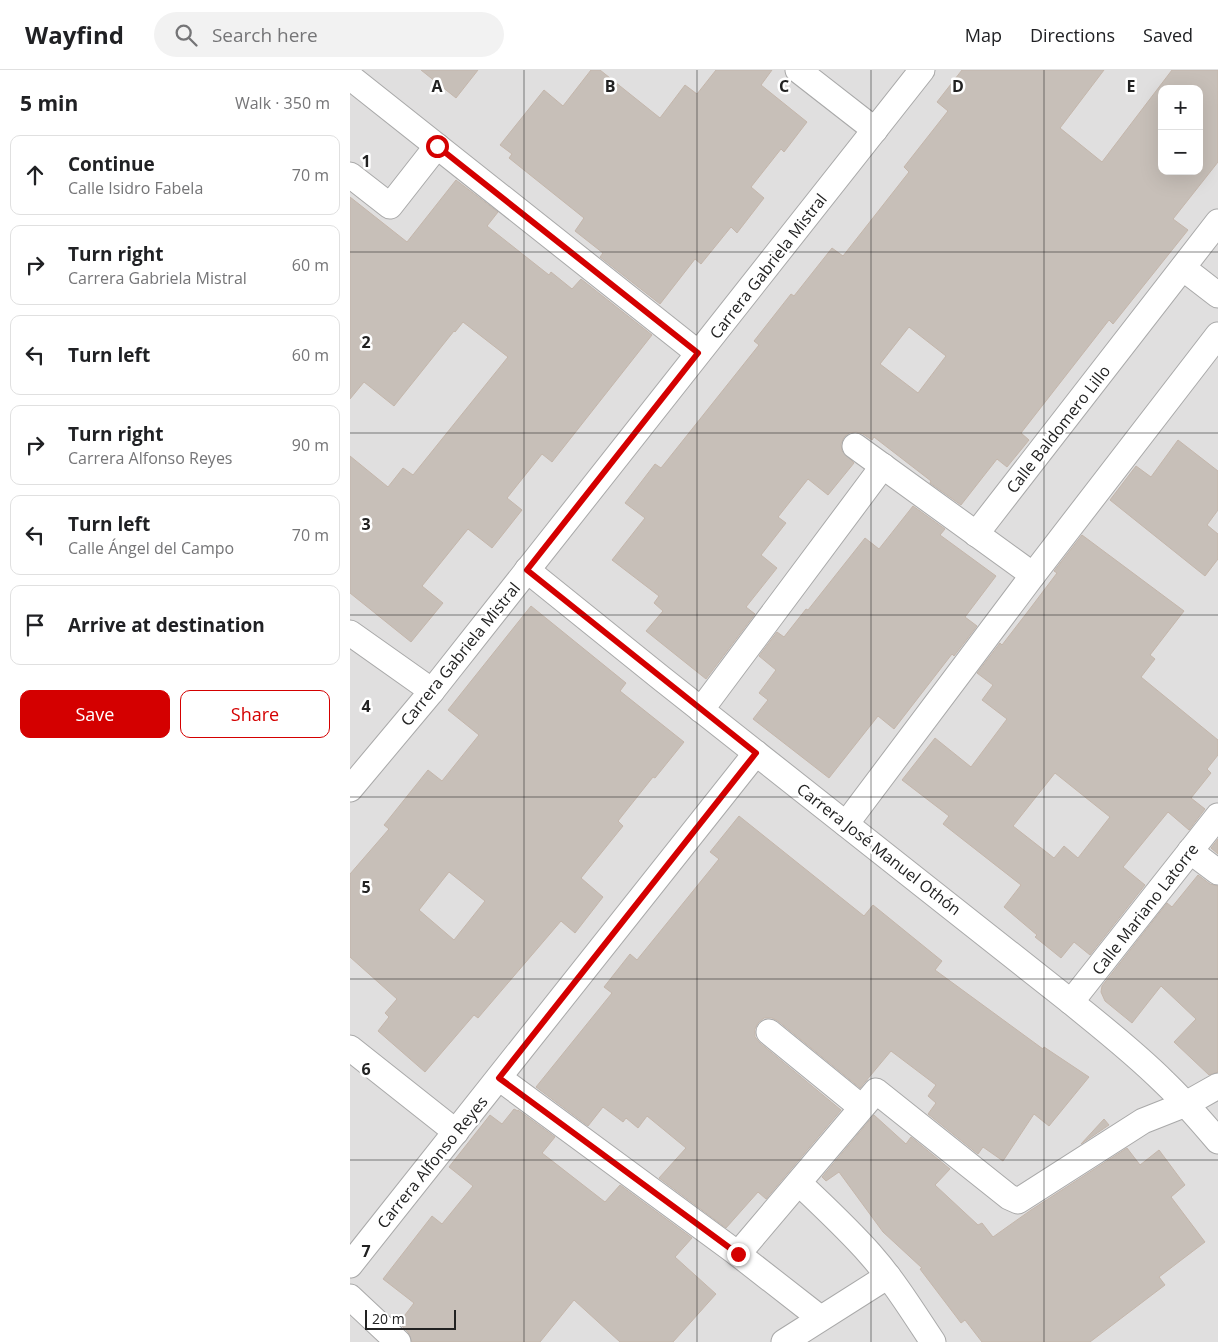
<!DOCTYPE html>
<html lang="en">
<head>
<meta charset="utf-8">
<style>
  :root { --surface:#fff; --page:#f2f2f2; --text:#202124; --muted:#757577; --line:#e0e0e0; --accent:#d40000 }
  body { margin:0; font-family:"Open Sans",sans-serif; background:var(--page); color:var(--text) }
  .controls { position:absolute; right:15px; top:15px; display:grid; overflow:hidden; border-radius:10px; box-shadow:0 5px 20px #0002 }
  .controls button { width:45px; height:45px; display:grid; place-items:center; padding:0; border:0; border-bottom:1px solid var(--line); background:var(--surface); color:var(--text); font:25px sans-serif }
  .scale { position:absolute; left:15px; bottom:12px; width:91px; box-sizing:border-box; padding-left:5px; border:2px solid #222; border-top:0; font-size:14px; line-height:18px; white-space:nowrap; color:#222; -webkit-text-stroke:4px #fff; paint-order:stroke }
  .stop { position:absolute; width:15px; height:15px; margin:-11px; border:4px solid #d40000; border-radius:50%; background:#fff }
  .stop.end { background:#d40000; border-color:#fff; box-shadow:0 1px 5px #0008 }
  .list { margin:0; padding:0; list-style:none }
  h2 { display:flex; justify-content:space-between; align-items:center; height:65px; margin:0; padding:0 20px; font-size:21px }
  h2 small { font-size:16px; font-weight:400; color:var(--muted) }
  .list li { display:grid; grid-template-columns:32px 1fr auto; gap:15px; align-items:center; box-sizing:border-box; height:80px; margin:0 10px 10px; padding:0 10px; border:1px solid var(--line); border-radius:10px }
  .list b { display:block; font-size:19px; white-space:nowrap }
  .list p { margin:0; font-size:16px; white-space:nowrap; color:var(--muted) }
  .list em { font-size:16px; font-style:normal; color:var(--muted) }
  .actions { display:flex; gap:10px; padding:15px 20px }
  .actions a { flex:1; padding:11px 0; border:1px solid var(--accent); border-radius:10px; text-align:center; font-size:18px; color:var(--accent) }
  .actions .main { background:var(--accent); color:#fff }
  .icon { flex:none; width:28px; height:28px; fill:none; stroke:currentColor; stroke-width:2; stroke-linecap:round; stroke-linejoin:round }
  .map { position:relative; flex:none; width:868px; height:1272px; overflow:hidden }
  header { display:flex; align-items:center; gap:30px; box-sizing:border-box; height:70px; padding:0 25px; background:var(--surface); border-bottom:1px solid var(--line) }
  header strong { font-size:24px }
  nav { display:flex; gap:28px; margin-inline-start:auto; font-size:18px }
  .search { width:350px; height:45px; background:var(--page); display:flex; align-items:center; gap:12px; box-sizing:border-box; padding:0 18px; border-radius:28px; color:var(--muted); font-size:19px }
  main { display:flex }
  aside { flex:1; background:var(--surface) }
  .map>svg:first-child { display:block }
  .residential { fill:#e0dfdf; fill-rule:evenodd }
  .building { fill:#c7bfb8; stroke:#c4b6ab; fill-rule:evenodd }
  .lines { fill:none; stroke-linecap:round; stroke-linejoin:round }
  .street-casing { stroke:#a9a9a9; stroke-width:27 }
  .street { stroke:#fff; stroke-width:25 }
  .route { stroke:#d40000; stroke-width:6 }
  .grid { fill:none; stroke:#222; stroke-width:1; stroke-opacity:0.55 }
  .labels { text-anchor:middle; dominant-baseline:central; stroke-width:5; stroke-linejoin:round; paint-order:stroke }
  .street-label { font-size:16px; fill:#222; stroke:#fff }
  .grid-label { font-size:16px; text-anchor:middle; font-weight:bold; fill:#222; stroke:#fff; stroke-width:5; stroke-linejoin:round; paint-order:stroke }
</style>
</head>
<body>
<header>
<strong>Wayfind</strong>
<div class="search"><svg class="icon" aria-label="search" viewBox="0 0 24 24"><circle cx="10" cy="10" r="6"/><path d="M15 15l6 6"/></svg>Search here</div>
<nav><a>Map</a><a>Directions</a><a>Saved</a></nav>
</header>
<main>
<aside>
<h2>5 min<small>Walk · 350 m</small></h2>
<ul class="list">
<li><svg class="icon" aria-label="ahead" viewBox="0 0 24 24"><path d="M12 20V5M6 11l6-6 6 6"/></svg><div><b>Continue</b><p>Calle Isidro Fabela</p></div><em>70 m</em></li>
<li><svg class="icon" aria-label="right" viewBox="0 0 24 24"><path d="M7 20v-9h11M14 6l5 5-5 5"/></svg><div><b>Turn right</b><p>Carrera Gabriela Mistral</p></div><em>60 m</em></li>
<li><svg class="icon" aria-label="left" viewBox="0 0 24 24"><path d="M17 20v-9H6M10 6l-5 5 5 5"/></svg><div><b>Turn left</b></div><em>60 m</em></li>
<li><svg class="icon" aria-label="right" viewBox="0 0 24 24"><path d="M7 20v-9h11M14 6l5 5-5 5"/></svg><div><b>Turn right</b><p>Carrera Alfonso Reyes</p></div><em>90 m</em></li>
<li><svg class="icon" aria-label="left" viewBox="0 0 24 24"><path d="M17 20v-9H6M10 6l-5 5 5 5"/></svg><div><b>Turn left</b><p>Calle Ángel del Campo</p></div><em>70 m</em></li>
<li><svg class="icon" aria-label="arrive" viewBox="0 0 24 24"><path d="M6 21V4h12l-3 4 3 4H6"/></svg><div><b>Arrive at destination</b></div></li>
</ul>
<div class="actions"><a class="main">Save</a><a>Share</a></div>
</aside>
<div class="map">
<svg width="868" height="1272" viewBox="0 0 868 1272">
  <rect width="100%" height="100%" fill="#f2efe9"/>
  <!-- residential -->
  <path class="residential" d="M 0,0 L 868,0 L 868,1272 L 0,1272 ZM 812,19 L 849,19 L 849,101 L 812,101 Z"/>
  <!-- building -->
  <g class="building">
    <path d="M 71,0 L 128,0 L 106,28 Z"/>
    <path d="M 241,0 L 250,0 L 310,48 L 335,15 L 347,24 L 366,0 L 422,0 L 411,15 L 457,52 L 434,82 L 431,79 L 401,117 L 414,128 L 387,163 L 381,157 L 351,194 L 345,189 L 310,234 L 250,187 L 253,183 L 225,161 L 234,148 L 159,88 L 162,84 L 150,75 L 194,20 L 213,36 Z"/>
    <path d="M 612,0 L 754,0 L 710,58 L 752,92 L 822,0 L 868,0 L 868,92 L 823,149 L 838,160 L 763,254 L 759,250 L 671,363 L 679,370 L 657,397 L 647,389 L 611,435 L 580,413 L 581,411 L 524,367 L 522,370 L 513,364 L 506,362 L 499,363 L 494,367 L 491,374 L 492,381 L 504,393 L 478,425 L 458,409 L 428,447 L 436,453 L 411,485 L 427,498 L 396,537 L 405,544 L 356,609 L 296,561 L 313,541 L 304,533 L 309,526 L 262,490 L 295,448 L 275,433 L 305,394 L 311,398 L 409,275 L 404,271 L 441,224 L 444,226 L 482,178 L 493,186 L 559,102 L 554,97 L 598,41 L 587,32 ZM 812,19 L 849,19 L 849,101 L 812,101 ZM 559,257 L 596,286 L 568,323 L 530,294 Z"/>
    <path d="M 106,110 L 148,142 L 137,156 L 199,205 L 201,202 L 222,219 L 231,209 L 302,265 L 202,392 L 192,384 L 157,428 L 172,440 L 142,478 L 118,459 L 72,516 L 93,533 L 61,572 L 0,523 L 0,386 L 38,417 L 53,398 L 63,405 L 158,287 L 113,252 L 105,262 L 104,261 L 44,336 L 14,312 L 0,329 L 0,127 L 57,172 Z"/>
    <path d="M 828,370 L 868,401 L 868,440 L 857,455 L 868,464 L 868,489 L 855,506 L 760,430 L 786,396 L 801,407 Z"/>
    <path d="M 563,436 L 595,459 L 590,465 L 646,506 L 615,547 L 627,556 L 604,586 L 602,584 L 544,659 L 528,646 L 479,708 L 403,649 L 418,630 L 409,623 L 426,600 L 409,586 L 427,562 L 434,567 L 456,539 L 458,540 L 515,468 L 529,479 Z"/>
    <path d="M 732,465 L 834,541 L 800,585 L 805,589 L 791,607 L 868,670 L 868,685 L 857,699 L 861,703 L 841,728 L 855,739 L 839,760 L 818,742 L 773,797 L 795,815 L 740,885 L 724,872 L 711,888 L 685,867 L 687,865 L 654,837 L 671,815 L 593,754 L 599,746 L 552,710 L 585,668 L 621,697 L 657,649 L 632,630 L 643,615 L 627,603 L 650,573 L 652,575 L 679,540 L 707,503 L 704,501 ZM 705,703 L 760,747 L 728,788 L 714,776 L 704,788 L 663,756 Z"/>
    <path d="M 181,536 L 276,613 L 270,621 L 334,672 L 305,708 L 303,707 L 268,751 L 273,756 L 231,808 L 253,827 L 225,863 L 211,851 L 128,948 L 124,945 L 75,1002 L 28,961 L 39,947 L 35,943 L 47,929 L 0,887 L 0,804 L 39,759 L 34,755 L 78,700 L 92,711 L 129,665 L 98,640 ZM 99,802 L 135,831 L 104,870 L 69,840 Z"/>
    <path d="M 389,746 L 514,846 L 523,835 L 592,891 L 585,900 L 693,979 L 694,977 L 739,1007 L 699,1056 L 684,1044 L 653,1091 L 633,1077 L 628,1084 L 578,1044 L 586,1033 L 578,1026 L 586,1015 L 541,981 L 510,1018 L 428,951 L 422,948 L 414,948 L 408,953 L 405,959 L 405,967 L 410,973 L 491,1040 L 416,1129 L 408,1122 L 376,1158 L 309,1108 L 336,1078 L 297,1046 L 288,1058 L 276,1048 L 273,1052 L 253,1037 L 238,1056 L 186,1017 L 262,923 L 254,917 L 280,884 L 287,890 L 369,789 L 360,782 Z"/>
    <path d="M 868,769 L 868,784 L 861,778 Z"/>
    <path d="M 848,805 L 860,814 L 868,816 L 868,1002 L 859,1005 L 824,972 L 846,949 L 811,916 L 782,953 L 755,931 L 751,922 L 752,916 L 817,833 L 822,837 Z"/>
    <path d="M 164,1039 L 168,1041 L 168,1040 L 205,1067 L 192,1083 L 255,1132 L 270,1115 L 342,1168 L 325,1187 L 366,1224 L 323,1272 L 270,1272 L 224,1230 L 190,1272 L 62,1272 L 58,1262 L 49,1253 L 64,1233 L 33,1209 L 82,1146 L 92,1154 L 123,1116 L 99,1097 L 140,1045 L 152,1054 Z"/>
    <path d="M 524,1045 L 556,1074 L 561,1067 L 600,1099 L 585,1115 L 628,1155 L 632,1153 L 643,1167 L 681,1140 L 777,1078 L 790,1095 L 809,1080 L 835,1115 L 821,1127 L 855,1172 L 809,1207 L 815,1215 L 740,1272 L 632,1272 L 615,1250 L 611,1253 L 570,1199 L 572,1198 L 533,1162 L 489,1102 L 476,1111 L 472,1107 Z"/>
    <path d="M 754,1049 L 759,1055 L 731,1074 Z"/>
  </g>
  <g class="lines">
    <!-- street casing -->
    <g class="street-casing">
      <g id="street">
        <path d="M 448,0 L 525,60"/>
        <path d="M 0,7 L 348,283"/>
        <path d="M 0,105 L 40,136 L 87,76"/>
        <path d="M 833,198 L 868,225"/>
        <path d="M 505,376 L 683,505"/>
        <path d="M 626,464 L 868,152"/>
        <path d="M 177,500 L 311,608 L 721,932 C 753,958 785,983 814,1012 C 833,1030 851,1051 868,1071"/>
        <path d="M 0,563 L 82,621"/>
        <path d="M 351,640 L 533,396"/>
        <path d="M 0,719 L 82,621 L 572,0"/>
        <path d="M 496,754 L 683,505 L 868,265"/>
        <path d="M 840,781 L 868,802"/>
        <path d="M 721,932 L 868,746"/>
        <path d="M 419,962 L 511,1037"/>
        <path d="M 0,978 L 106,1062"/>
        <path d="M 149,1008 L 388,1184 L 470,1248"/>
        <path d="M 449,1113 C 473,1136 498,1159 520,1184 C 544,1211 563,1242 583,1272"/>
        <path d="M 388,1184 L 526,1021 L 659,1127 L 668,1131 L 793,1051 L 836,1034 L 868,1016"/>
        <path d="M 0,1195 L 406,683"/>
        <path d="M 0,1227 L 48,1272"/>
        <path d="M 434,1272 L 538,1206"/>
      </g>
    </g>
    <!-- street -->
    <use href="#street" class="street"/>
  </g>
  <g class="lines">
    <!-- route -->
    <path class="route" d="M 87,76 L 348,283 L 177,500 L 406,683 L 149,1008 L 388,1184"/>
  </g>
  <!-- grid -->
  <path class="grid" d="M 174,0 L 174,1272M 347,0 L 347,1272M 521,0 L 521,1272M 694,0 L 694,1272M 0,182 L 868,182M 0,363 L 868,363M 0,545 L 868,545M 0,727 L 868,727M 0,909 L 868,909M 0,1090 L 868,1090"/>
  <g class="labels">
    <!-- street labels -->
    <g class="street-label">
      <text transform="translate(418 196) rotate(-52)">Carrera Gabriela Mistral</text>
      <text transform="translate(708 359) rotate(-52)">Calle Baldomero Lillo</text>
      <text transform="translate(110 584) rotate(-51)">Carrera Gabriela Mistral</text>
      <text transform="translate(529 779) rotate(38)">Carrera José Manuel Othón</text>
      <text transform="translate(795 839) rotate(-52)">Calle Mariano Latorre</text>
      <text transform="translate(82 1092) rotate(-51)">Carrera Alfonso Reyes</text>
    </g>
  </g>
  <g class="grid-label">
    <text x="87" y="22">A</text>
    <text x="260" y="22">B</text>
    <text x="434" y="22">C</text>
    <text x="608" y="22">D</text>
    <text x="781" y="22">E</text>
    <text x="16" y="97">1</text>
    <text x="16" y="278">2</text>
    <text x="16" y="460">3</text>
    <text x="16" y="642">4</text>
    <text x="16" y="823">5</text>
    <text x="16" y="1005">6</text>
    <text x="16" y="1187">7</text>
  </g>
</svg>
<div class="controls">
<button>+</button>
<button>−</button>
</div>
<div class="scale">20 m</div>
<div class="stop" style="left:87px;top:76px"></div>
<div class="stop end" style="left:388px;top:1184px"></div>
</div>
</main>
</body>
</html>
